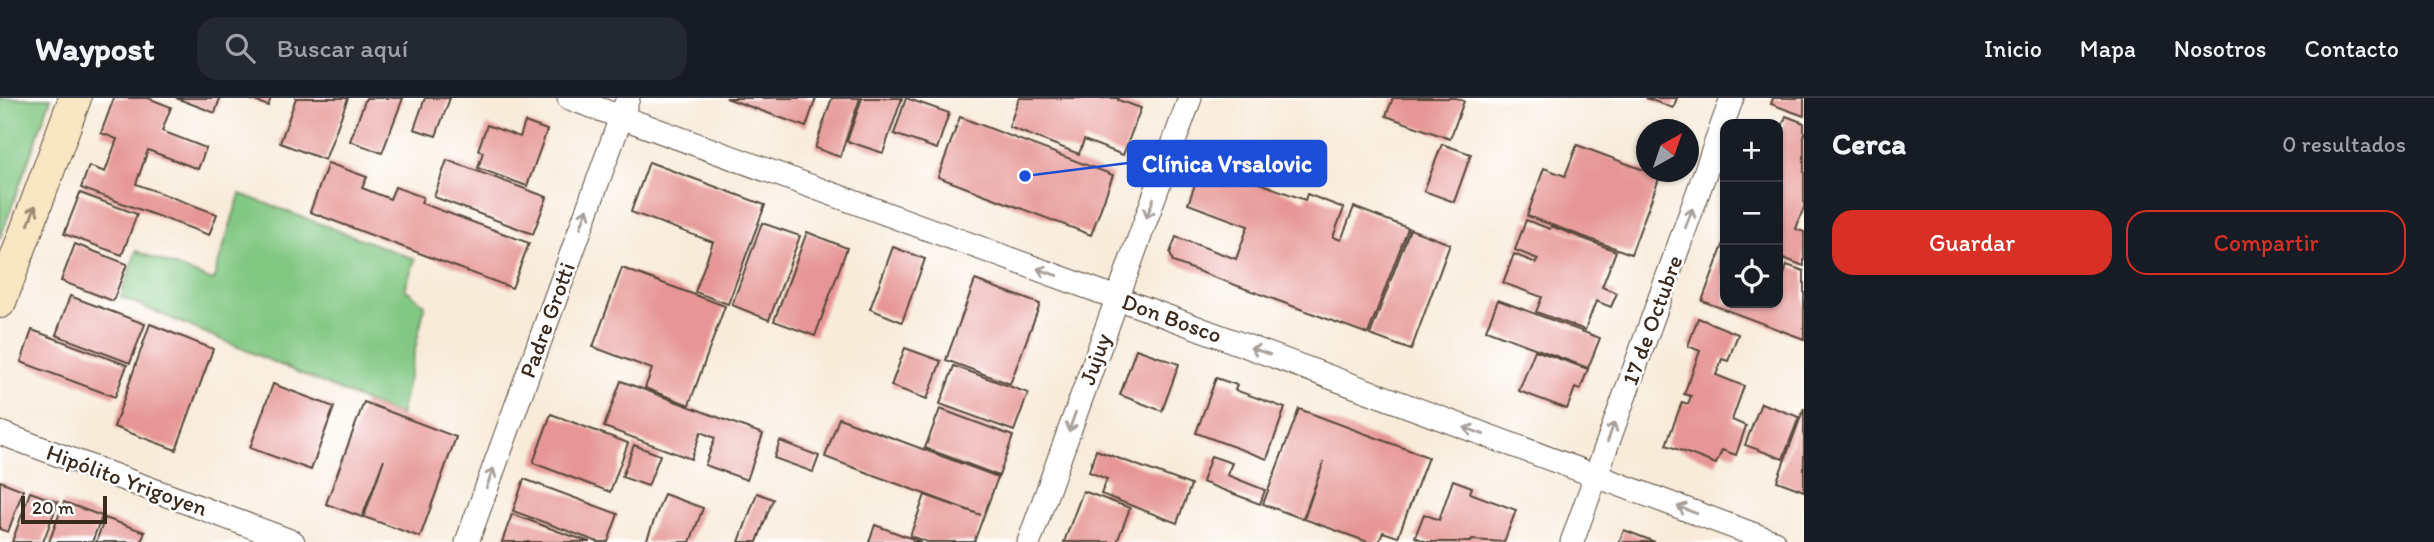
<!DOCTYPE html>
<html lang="es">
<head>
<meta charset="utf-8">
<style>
  :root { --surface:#171b24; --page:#242831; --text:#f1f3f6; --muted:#9ea1a6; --line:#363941; --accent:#d93025 }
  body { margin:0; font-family:Itim,sans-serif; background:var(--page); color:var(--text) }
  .controls { position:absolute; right:21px; top:21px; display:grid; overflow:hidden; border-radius:14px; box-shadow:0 2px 5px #0004 }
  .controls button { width:63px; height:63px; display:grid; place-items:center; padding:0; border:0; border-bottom:2px solid var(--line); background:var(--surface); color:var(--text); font:35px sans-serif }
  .compass { position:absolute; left:1636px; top:21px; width:63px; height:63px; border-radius:50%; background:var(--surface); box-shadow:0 2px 5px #0004; rotate:40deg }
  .scale { position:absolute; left:21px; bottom:18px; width:86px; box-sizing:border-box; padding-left:7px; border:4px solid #3b2a1e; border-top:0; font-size:19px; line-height:24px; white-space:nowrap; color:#3b2a1e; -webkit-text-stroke:5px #fff; paint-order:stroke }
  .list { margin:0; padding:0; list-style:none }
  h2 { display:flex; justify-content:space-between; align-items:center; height:91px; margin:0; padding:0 28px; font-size:30px }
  h2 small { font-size:23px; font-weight:400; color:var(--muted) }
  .actions { display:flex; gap:14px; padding:21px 28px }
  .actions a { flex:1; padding:16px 0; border:2px solid var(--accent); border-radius:21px; text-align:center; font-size:24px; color:var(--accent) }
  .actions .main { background:var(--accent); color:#fff }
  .icon { flex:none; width:38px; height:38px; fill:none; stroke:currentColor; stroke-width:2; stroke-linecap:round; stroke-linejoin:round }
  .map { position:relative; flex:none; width:1804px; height:444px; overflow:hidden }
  header { display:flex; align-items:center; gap:42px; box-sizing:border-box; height:98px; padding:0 35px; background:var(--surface); border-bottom:2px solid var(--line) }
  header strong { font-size:33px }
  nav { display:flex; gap:38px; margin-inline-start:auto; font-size:24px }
  .search { width:490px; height:63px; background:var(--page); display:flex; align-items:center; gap:18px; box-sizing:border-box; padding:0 24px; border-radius:21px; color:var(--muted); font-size:26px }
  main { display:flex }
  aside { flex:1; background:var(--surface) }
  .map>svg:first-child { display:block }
  .green { fill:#82c883; stroke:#5e7950; stroke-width:2 }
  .building { fill:#e69795 }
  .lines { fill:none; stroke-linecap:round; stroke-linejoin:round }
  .street-casing { stroke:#57473a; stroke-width:25 }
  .secondary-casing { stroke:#57473a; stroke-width:34 }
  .street { stroke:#fff; stroke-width:23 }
  .secondary { stroke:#f9e7c3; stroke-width:32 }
  .oneway { stroke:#a79f9a }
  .oneway2 { stroke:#9a8870 }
  .labels { text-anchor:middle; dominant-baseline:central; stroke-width:5; stroke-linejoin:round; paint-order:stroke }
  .street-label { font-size:23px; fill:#3b2a1e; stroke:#fff }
  .leader { fill:none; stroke:#1d4ed8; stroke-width:2.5 }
  .callout-dot { fill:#1d4ed8; stroke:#fff; stroke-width:2.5 }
  .callout { fill:#1d4ed8; stroke:#1d4ed8; stroke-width:2.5 }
  .callout-label { font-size:24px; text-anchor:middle; font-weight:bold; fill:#fff }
</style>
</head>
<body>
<header>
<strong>Waypost</strong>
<div class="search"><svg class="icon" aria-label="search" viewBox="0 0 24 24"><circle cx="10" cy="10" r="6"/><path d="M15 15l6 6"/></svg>Buscar aquí</div>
<nav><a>Inicio</a><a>Mapa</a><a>Nosotros</a><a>Contacto</a></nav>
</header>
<main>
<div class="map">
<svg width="1804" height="444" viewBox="0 0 1804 444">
  <rect width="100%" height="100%" fill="#fff"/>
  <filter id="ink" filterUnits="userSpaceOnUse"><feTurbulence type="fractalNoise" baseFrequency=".0143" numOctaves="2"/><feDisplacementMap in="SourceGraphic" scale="14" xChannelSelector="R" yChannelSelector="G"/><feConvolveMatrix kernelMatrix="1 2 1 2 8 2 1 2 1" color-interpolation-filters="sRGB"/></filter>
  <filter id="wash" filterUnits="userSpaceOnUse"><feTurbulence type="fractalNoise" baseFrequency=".00686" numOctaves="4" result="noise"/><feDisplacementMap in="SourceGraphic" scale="28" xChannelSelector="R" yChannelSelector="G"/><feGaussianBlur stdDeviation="1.57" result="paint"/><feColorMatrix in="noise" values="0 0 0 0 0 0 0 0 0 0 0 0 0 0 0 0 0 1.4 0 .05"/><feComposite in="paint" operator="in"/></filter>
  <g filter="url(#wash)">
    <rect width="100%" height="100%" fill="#f8ebda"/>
    <!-- green -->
    <g class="green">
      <path d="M 0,0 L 51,0 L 0,141 Z"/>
      <path d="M 240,96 L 415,161 L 405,191 L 425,207 L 400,318 L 121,199 L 136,153 L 213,183 Z"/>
    </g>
    <g id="blocks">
      <!-- building -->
      <g class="building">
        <path d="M 114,0 L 148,0 L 171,9 L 162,33 L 206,50 L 198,71 L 148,52 L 136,86 L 217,116 L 209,137 L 81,90 L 89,68 L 105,74 L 117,41 L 101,35 Z"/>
        <path d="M 176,0 L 220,0 L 215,15 Z"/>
        <path d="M 247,0 L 271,0 L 268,8 Z"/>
        <path d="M 296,0 L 348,0 L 325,62 L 280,45 Z"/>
        <path d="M 366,0 L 403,0 L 382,55 L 350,43 Z"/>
        <path d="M 425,0 L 450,0 L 436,38 L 414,31 Z"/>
        <path d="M 726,0 L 816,0 L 806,29 Z"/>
        <path d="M 832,0 L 860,0 L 840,59 L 815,50 Z"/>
        <path d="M 862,0 L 902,0 L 883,55 L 847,43 Z"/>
        <path d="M 906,0 L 949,15 L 937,51 L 894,36 Z"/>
        <path d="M 1019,0 L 1119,0 L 1118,2 L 1141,10 L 1123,57 L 1084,42 L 1079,56 L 1009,29 Z"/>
        <path d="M 1393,0 L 1456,0 L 1464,3 L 1450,41 L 1386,18 Z"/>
        <path d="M 1646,0 L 1677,0 L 1673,10 Z"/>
        <path d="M 1773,0 L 1804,0 L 1804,18 L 1771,6 Z"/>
        <path d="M 1786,18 L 1804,25 L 1804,109 L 1796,131 L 1804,134 L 1804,168 L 1778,158 L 1778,40 Z"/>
        <path d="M 960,19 L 1113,77 L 1091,137 L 938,79 Z"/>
        <path d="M 525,24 L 547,32 L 527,88 L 478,70 L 483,54 L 478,52 L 487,27 L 520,39 Z"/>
        <path d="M 1442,46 L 1471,56 L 1454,104 L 1424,93 Z"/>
        <path d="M 1577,47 L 1660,78 L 1631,156 L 1527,118 L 1544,70 L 1565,78 Z"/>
        <path d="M 447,62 L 547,99 L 533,136 L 434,99 Z"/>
        <path d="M 649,64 L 765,107 L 728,206 L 695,194 L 713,144 L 631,114 Z"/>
        <path d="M 1203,64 L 1305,102 L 1307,96 L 1344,110 L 1333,139 L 1341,142 L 1354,109 L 1408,130 L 1368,236 L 1173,164 L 1170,155 L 1176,139 L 1236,161 L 1248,128 L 1188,106 Z"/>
        <path d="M 328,65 L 367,79 L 362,90 L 390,101 L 395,89 L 423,99 L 421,105 L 529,145 L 512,190 L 310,114 Z"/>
        <path d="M 80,95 L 137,116 L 122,157 L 64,136 Z"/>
        <path d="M 1526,122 L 1550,131 L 1551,128 L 1616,153 L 1602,189 L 1617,195 L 1611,209 L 1596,203 L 1585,232 L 1536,214 L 1542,199 L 1503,185 L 1514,156 L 1536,165 L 1538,161 L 1515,152 Z"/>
        <path d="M 762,125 L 800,138 L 769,222 L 732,207 Z"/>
        <path d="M 1410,131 L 1450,146 L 1411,252 L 1370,237 Z"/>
        <path d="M 807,134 L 847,150 L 815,238 L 774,223 Z"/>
        <path d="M 1725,142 L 1725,205 L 1778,205 L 1778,175 L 1784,177 L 1787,167 L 1804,173 L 1804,241 L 1702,203 Z"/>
        <path d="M 75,146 L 127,166 L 113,203 L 61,183 Z"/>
        <path d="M 893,149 L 925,161 L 902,224 L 870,211 Z"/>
        <path d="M 622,170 L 725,208 L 689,307 L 645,290 L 652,271 L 593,249 Z"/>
        <path d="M 975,182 L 1040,206 L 1010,286 L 946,262 Z"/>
        <path d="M 70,198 L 145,226 L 130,265 L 56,237 Z"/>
        <path d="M 1498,202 L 1600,240 L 1588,270 L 1486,232 Z"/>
        <path d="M 1698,220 L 1738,236 L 1728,263 L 1722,261 L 1716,277 L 1744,288 L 1732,322 L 1746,328 L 1736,357 L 1722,352 L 1716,366 L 1666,347 L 1682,304 L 1688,306 L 1691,298 L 1684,296 L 1700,253 L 1688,248 Z"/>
        <path d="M 150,226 L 213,251 L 176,352 L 114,329 Z"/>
        <path d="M 32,232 L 127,267 L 115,299 L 21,264 Z"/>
        <path d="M 905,250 L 941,263 L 927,301 L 891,288 Z"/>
        <path d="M 1136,251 L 1179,266 L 1162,313 L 1120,297 Z"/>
        <path d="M 1535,252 L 1588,271 L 1580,292 L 1575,290 L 1567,311 L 1519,293 Z"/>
        <path d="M 954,268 L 1028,295 L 1014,333 L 940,306 Z"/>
        <path d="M 1216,280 L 1237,287 L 1235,292 L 1285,310 L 1267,361 L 1196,335 Z"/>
        <path d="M 621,283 L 763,336 L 747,382 L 705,367 L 715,340 L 701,334 L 691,361 L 604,329 Z"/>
        <path d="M 273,286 L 334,309 L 311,372 L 250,350 Z"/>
        <path d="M 364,304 L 456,339 L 420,439 L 364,419 L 384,361 L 362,419 L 326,406 Z"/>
        <path d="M 1761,305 L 1799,319 L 1783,361 L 1745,347 Z"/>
        <path d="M 1804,310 L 1804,393 L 1777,383 Z"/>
        <path d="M 940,311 L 1013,338 L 999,378 L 925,350 Z"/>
        <path d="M 1299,311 L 1428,359 L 1398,439 L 1383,434 L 1379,444 L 1368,444 L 1304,421 L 1324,363 L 1303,421 L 1263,406 Z"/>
        <path d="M 551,316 L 628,345 L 610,394 L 533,365 Z"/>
        <path d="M 839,320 L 998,379 L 974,444 L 927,444 L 910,438 L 925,397 L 981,417 L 825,359 Z"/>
        <path d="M 780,343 L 819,358 L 813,374 L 774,360 Z"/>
        <path d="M 634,347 L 660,357 L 648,388 L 622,379 Z"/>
        <path d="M 1096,352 L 1191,387 L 1177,425 L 1101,396 L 1107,381 L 1089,374 Z"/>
        <path d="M 1211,358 L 1232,365 L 1227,377 L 1265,392 L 1260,406 L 1202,384 Z"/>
        <path d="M 524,381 L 618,416 L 608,444 L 598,444 L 513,413 Z"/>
        <path d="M 1453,382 L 1472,389 L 1470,395 L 1516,412 L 1504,444 L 1472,442 L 1471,444 L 1427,444 L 1415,439 L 1424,416 L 1439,422 Z"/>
        <path d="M 0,383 L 23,392 L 8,434 L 0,431 Z"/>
        <path d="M 1083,393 L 1130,410 L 1117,444 L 1064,444 Z"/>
        <path d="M 30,394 L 58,404 L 43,444 L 12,444 Z"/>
        <path d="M 757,395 L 773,401 L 757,444 L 739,444 Z"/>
        <path d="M 664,396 L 703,410 L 690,444 L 646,444 Z"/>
        <path d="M 64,404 L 102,418 L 92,444 L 49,444 Z"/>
        <path d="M 512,416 L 563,435 L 590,444 L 502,444 Z"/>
        <path d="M 105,420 L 145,434 L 141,444 L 96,444 Z"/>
        <path d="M 875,427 L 921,444 L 869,444 Z"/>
        <path d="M 1624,432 L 1655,444 L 1619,444 Z"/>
      </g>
    </g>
  </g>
  <g filter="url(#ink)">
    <use href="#blocks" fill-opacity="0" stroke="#57473a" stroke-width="2"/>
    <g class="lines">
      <!-- street casing -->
      <g class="street-casing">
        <g id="street">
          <path d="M 569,0 L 1117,200 L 1774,444"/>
          <path d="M 0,335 L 293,444"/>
          <path d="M 467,444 L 628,0"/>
          <path d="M 1029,444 L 1190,0"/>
          <path d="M 1572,444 L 1732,0"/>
        </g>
      </g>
      <!-- secondary casing -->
      <g class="secondary-casing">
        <path id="secondary" d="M 0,204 L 75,0"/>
      </g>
      <!-- street -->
      <use href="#street" class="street"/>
      <!-- secondary -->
      <use href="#secondary" class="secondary"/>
    </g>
    <!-- one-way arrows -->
    <defs><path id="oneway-shaft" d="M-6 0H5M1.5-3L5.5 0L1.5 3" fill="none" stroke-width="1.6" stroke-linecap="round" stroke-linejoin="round" transform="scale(1.75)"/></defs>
    <g class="oneway">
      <use href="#oneway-shaft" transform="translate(1150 110) rotate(110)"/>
      <use href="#oneway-shaft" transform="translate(584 120) rotate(-70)"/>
      <use href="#oneway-shaft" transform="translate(1689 120) rotate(-70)"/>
      <use href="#oneway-shaft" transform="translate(1047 174) rotate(-160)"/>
      <use href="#oneway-shaft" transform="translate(1260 253) rotate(-160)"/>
      <use href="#oneway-shaft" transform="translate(1072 324) rotate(110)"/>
      <use href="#oneway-shaft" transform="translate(1474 333) rotate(-160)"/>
      <use href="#oneway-shaft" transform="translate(1611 334) rotate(-70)"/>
      <use href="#oneway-shaft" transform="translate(490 380) rotate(-70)"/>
      <use href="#oneway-shaft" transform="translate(1687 412) rotate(-160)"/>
    </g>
    <use class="oneway2" href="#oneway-shaft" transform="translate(32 117) rotate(-70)"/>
  </g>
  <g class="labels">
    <!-- street labels -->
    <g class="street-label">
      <text transform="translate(1172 220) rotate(20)">Don Bosco</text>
      <text transform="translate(547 222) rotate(-70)">Padre Grotti</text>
      <text transform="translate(1652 222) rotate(-70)">17 de Octubre</text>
      <text transform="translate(1095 261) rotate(-70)">Jujuy</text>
      <text transform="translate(127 382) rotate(20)">Hipólito Yrigoyen</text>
    </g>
  </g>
  <!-- callouts -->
  <path class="leader" d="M1025 78L1128 65"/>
  <circle class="callout-dot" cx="1025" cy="78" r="7"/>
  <rect class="callout" x="1128" y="43" width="198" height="45" rx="7"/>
  <g class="callout-label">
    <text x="1227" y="74">Clínica Vrsalovic</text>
  </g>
</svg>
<div class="controls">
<button>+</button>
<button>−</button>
<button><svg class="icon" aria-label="locate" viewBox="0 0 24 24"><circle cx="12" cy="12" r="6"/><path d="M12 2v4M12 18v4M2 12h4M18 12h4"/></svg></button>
</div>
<svg class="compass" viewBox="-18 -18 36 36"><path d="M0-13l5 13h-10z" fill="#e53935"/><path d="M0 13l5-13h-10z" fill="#9ea1a6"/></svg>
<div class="scale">20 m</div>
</div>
<aside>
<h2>Cerca<small>0 resultados</small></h2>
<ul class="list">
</ul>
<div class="actions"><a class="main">Guardar</a><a>Compartir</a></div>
</aside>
</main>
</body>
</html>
